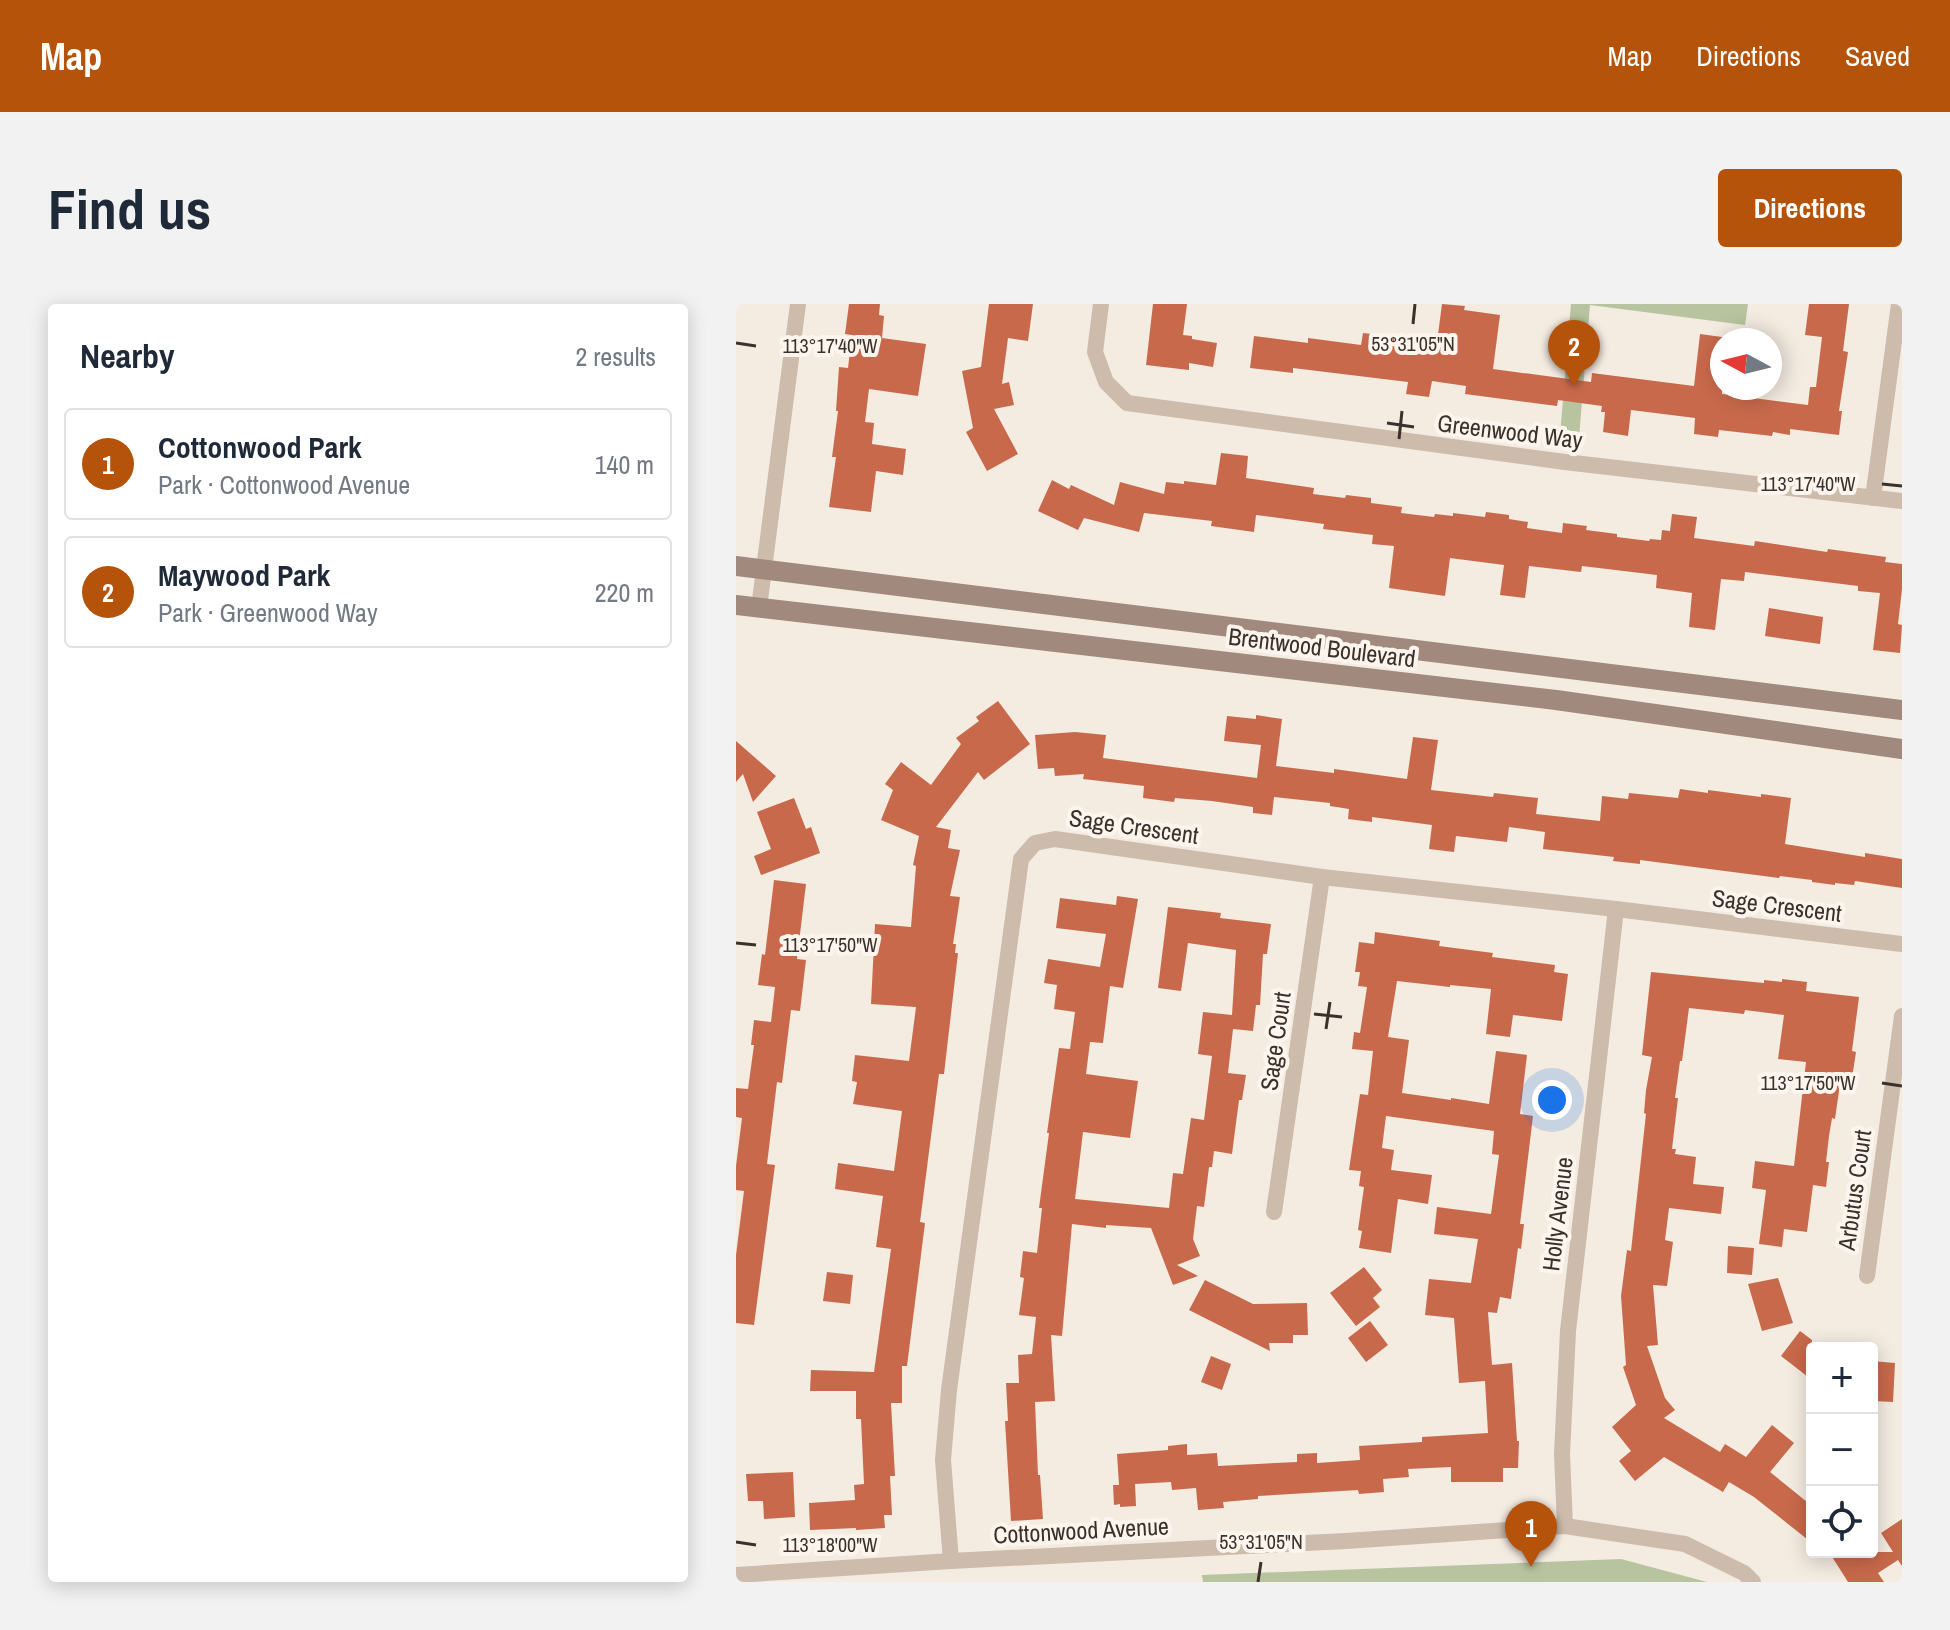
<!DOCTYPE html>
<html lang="en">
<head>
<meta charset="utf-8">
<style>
  :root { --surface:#fff; --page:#f2f2f3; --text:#1f2937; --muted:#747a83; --line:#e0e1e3; --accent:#b45309 }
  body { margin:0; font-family:"Archivo Narrow",sans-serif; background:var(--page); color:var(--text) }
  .controls { position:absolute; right:24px; bottom:24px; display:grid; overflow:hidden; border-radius:8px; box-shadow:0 4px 20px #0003 }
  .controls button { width:72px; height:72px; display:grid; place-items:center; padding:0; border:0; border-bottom:2px solid var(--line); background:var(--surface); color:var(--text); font:40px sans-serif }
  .compass { position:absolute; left:974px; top:24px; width:72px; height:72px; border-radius:50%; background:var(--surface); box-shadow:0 4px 20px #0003; rotate:277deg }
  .you { position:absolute; left:816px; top:796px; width:28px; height:28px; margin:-20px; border:6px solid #fff; border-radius:50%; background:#1a73e8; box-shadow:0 0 0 12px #1a73e833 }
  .badge { display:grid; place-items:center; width:52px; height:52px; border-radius:50%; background:var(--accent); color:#fff; font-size:26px; font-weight:700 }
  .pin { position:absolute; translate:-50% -66px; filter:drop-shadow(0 2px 4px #0008) }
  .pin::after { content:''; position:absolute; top:42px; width:28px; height:24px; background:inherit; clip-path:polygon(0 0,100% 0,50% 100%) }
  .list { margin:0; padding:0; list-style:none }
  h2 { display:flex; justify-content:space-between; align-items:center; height:104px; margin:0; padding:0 32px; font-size:34px }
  h2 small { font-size:26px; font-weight:400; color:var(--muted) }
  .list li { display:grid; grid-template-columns:52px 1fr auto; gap:24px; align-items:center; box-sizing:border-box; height:112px; margin:0 16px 16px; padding:0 16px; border:2px solid var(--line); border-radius:8px }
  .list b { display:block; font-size:30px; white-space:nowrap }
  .list p { margin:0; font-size:26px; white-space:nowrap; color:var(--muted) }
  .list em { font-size:26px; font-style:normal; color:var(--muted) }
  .icon { flex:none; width:44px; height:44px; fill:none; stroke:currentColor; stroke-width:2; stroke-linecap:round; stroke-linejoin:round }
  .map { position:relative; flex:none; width:1166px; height:1278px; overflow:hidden; border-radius:8px }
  header { display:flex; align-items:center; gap:48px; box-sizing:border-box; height:112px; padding:0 40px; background:var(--accent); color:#fff }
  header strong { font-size:38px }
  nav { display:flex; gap:44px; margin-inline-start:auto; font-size:28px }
  .intro { display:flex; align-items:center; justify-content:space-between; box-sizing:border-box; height:192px; padding:0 48px }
  h1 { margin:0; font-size:56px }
  .button { padding:20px 36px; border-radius:8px; background:var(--accent); color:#fff; font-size:28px; font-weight:700 }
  main { display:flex; gap:48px; padding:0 48px }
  aside { flex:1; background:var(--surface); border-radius:8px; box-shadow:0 4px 20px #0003 }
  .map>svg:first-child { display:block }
  .green { fill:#b8c4a0 }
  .building { fill:#c8694b }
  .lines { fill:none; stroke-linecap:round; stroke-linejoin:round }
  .street { stroke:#cdbbac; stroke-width:16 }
  .secondary { stroke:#a18a7d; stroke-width:20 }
  .ticks { fill:none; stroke:#3b302b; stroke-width:3 }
  .labels { text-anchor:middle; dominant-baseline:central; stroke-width:8; stroke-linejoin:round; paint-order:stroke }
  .street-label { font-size:24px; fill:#3b302b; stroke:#fbf5ee }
  .ticks-label { font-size:20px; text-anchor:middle; fill:#3b302b; stroke:#fbf5ee; stroke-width:8; stroke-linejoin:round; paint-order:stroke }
</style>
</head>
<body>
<header>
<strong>Map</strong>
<nav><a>Map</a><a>Directions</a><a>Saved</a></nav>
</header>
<div class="intro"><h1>Find us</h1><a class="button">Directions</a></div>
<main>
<aside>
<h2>Nearby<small>2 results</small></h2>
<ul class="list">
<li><span class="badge">1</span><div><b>Cottonwood Park</b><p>Park · Cottonwood Avenue</p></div><em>140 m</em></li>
<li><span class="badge">2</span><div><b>Maywood Park</b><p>Park · Greenwood Way</p></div><em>220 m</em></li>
</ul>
</aside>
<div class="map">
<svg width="1166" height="1278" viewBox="0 0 1166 1278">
  <rect width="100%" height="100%" fill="#f4ebe1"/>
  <!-- green -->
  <g class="green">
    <path d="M 835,0 L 1012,0 L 1009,21 L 854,1 L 842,146 L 823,143 Z"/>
    <path d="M 885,1255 L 971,1278 L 467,1278 L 466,1271 Z"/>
  </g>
  <!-- building -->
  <g class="building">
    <path d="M 113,0 L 144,0 L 143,11 L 148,12 L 146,34 L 190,40 L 182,92 L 133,85 L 129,118 L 138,119 L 136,140 L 170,145 L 167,171 L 140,167 L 135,208 L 93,203 L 100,153 L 96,153 L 102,107 L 100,107 L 103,63 L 112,64 L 116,31 L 109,30 Z"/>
    <path d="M 253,0 L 297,0 L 292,37 L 272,34 L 266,80 L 273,78 L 278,101 L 258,105 L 282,150 L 251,167 L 230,128 L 237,124 L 226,67 L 245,63 Z"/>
    <path d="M 417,0 L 451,0 L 447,31 L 456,32 L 456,35 L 481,39 L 477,63 L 453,59 L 453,66 L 410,61 Z"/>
    <path d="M 706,0 L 729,2 L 728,6 L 764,11 L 757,65 L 855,78 L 856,69 L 958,82 L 964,30 L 986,33 L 986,90 L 1072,101 L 1074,83 L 1080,83 L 1086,33 L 1069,31 L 1073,0 L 1113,0 L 1107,47 L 1112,48 L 1103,107 L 1106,107 L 1103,131 L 1054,125 L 1054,131 L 1037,128 L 1036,132 L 983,126 L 982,133 L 958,130 L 959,114 L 895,106 L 892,132 L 867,128 L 869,108 L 865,108 L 866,102 L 822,96 L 821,102 L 729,90 L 730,82 L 696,77 L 693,93 L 670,90 L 672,78 L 557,64 L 557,69 L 514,64 L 518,32 L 572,39 L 572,34 L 625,41 L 627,29 L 701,38 Z"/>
    <path d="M 485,149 L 512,152 L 510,174 L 578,184 L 577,190 L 609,194 L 610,191 L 635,194 L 635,199 L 666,203 L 665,209 L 698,213 L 699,210 L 717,212 L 717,209 L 749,213 L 750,208 L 773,211 L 773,215 L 792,218 L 791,224 L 826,229 L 827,219 L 851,222 L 850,226 L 881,230 L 881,233 L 913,237 L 914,235 L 925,236 L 926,226 L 934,227 L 936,210 L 961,213 L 958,234 L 1018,242 L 1019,237 L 1091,248 L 1092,245 L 1150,253 L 1149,258 L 1166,260 L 1166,285 L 1162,320 L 1166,321 L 1164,349 L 1137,346 L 1144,289 L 1122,287 L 1122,282 L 1009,268 L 1008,277 L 985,275 L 979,326 L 953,323 L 956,289 L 920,284 L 921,271 L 846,262 L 845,268 L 793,262 L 789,294 L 764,291 L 768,261 L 714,254 L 709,292 L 653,284 L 658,242 L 636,240 L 637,231 L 587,225 L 588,220 L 520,211 L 518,228 L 475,222 L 476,217 L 408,209 L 403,228 L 348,214 L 342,226 L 302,207 L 316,176 L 333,185 L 335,181 L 378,201 L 384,178 L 428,190 L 430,178 L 448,180 L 448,177 L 480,181 Z"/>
    <path d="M 1033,304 L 1087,313 L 1084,340 L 1029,332 Z"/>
    <path d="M 262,397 L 294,440 L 248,476 L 242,468 L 200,523 L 215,526 L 212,544 L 224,546 L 214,592 L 224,593 L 217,640 L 220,640 L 219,649 L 222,649 L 208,770 L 203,770 L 194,840 L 184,918 L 189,919 L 171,1062 L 166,1062 L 166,1099 L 155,1099 L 159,1172 L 154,1172 L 156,1211 L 148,1211 L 149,1224 L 120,1226 L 120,1224 L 74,1226 L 73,1199 L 119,1196 L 118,1181 L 128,1180 L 125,1115 L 120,1115 L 120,1087 L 74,1087 L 75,1066 L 138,1068 L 155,945 L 140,943 L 147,892 L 99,885 L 102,859 L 158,867 L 166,807 L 117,800 L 121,778 L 116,777 L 119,751 L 173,757 L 180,703 L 135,700 L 139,620 L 175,623 L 180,562 L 177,561 L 183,532 L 145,516 L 157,486 L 149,480 L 165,458 L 195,481 L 225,440 L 220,434 L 243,417 L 240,413 Z"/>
    <path d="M 520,411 L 546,415 L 540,462 L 598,469 L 598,465 L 671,475 L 677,433 L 702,436 L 695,486 L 757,493 L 758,489 L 802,494 L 800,510 L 864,517 L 866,492 L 892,495 L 893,489 L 942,494 L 944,485 L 972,489 L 972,486 L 1025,493 L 1025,490 L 1055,494 L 1049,540 L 1129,553 L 1129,549 L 1166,555 L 1166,584 L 1119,577 L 1118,581 L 1099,579 L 1099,581 L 1076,578 L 1076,576 L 1044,572 L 1043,574 L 904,556 L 904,560 L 877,557 L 878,553 L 807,545 L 809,528 L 773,523 L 771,538 L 720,532 L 718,548 L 693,545 L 696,521 L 636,513 L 636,518 L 612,515 L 613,505 L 594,502 L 594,499 L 538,493 L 536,511 L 517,509 L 517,503 L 476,497 L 439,494 L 438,498 L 407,494 L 408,482 L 347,475 L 348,470 L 319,472 L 318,464 L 302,465 L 299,431 L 339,428 L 370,431 L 367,454 L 521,474 L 525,441 L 488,437 L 491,412 L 520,415 Z"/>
    <path d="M 0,437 L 40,472 L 17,498 L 7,470 L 0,478 Z"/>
    <path d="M 58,494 L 70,525 L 75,523 L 84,549 L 25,571 L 18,552 L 35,545 L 21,508 Z"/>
    <path d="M 38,576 L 70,580 L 61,655 L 70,656 L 64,707 L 55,706 L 46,779 L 41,778 L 31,860 L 39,861 L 18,1021 L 0,1019 L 0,951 L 8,887 L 0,886 L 0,862 L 6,814 L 0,813 L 0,784 L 12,785 L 18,741 L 15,741 L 18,716 L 35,718 L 39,683 L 22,681 L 26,650 L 29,651 Z"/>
    <path d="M 381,592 L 402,595 L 387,684 L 374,682 L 367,739 L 354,738 L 350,770 L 402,777 L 394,834 L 347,828 L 339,895 L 433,904 L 437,869 L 447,870 L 455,814 L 468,816 L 476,752 L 462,750 L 467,708 L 496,711 L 500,646 L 452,639 L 445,687 L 422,684 L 432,603 L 485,609 L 484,614 L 535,620 L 531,650 L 527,650 L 524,701 L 520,701 L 517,727 L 497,725 L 492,769 L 510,771 L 506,796 L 503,796 L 496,850 L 478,847 L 476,863 L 473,863 L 468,903 L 461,902 L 457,935 L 464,952 L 441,961 L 462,972 L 437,981 L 415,924 L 370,921 L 370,924 L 336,920 L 326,1032 L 315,1031 L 319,1097 L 299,1098 L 302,1171 L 304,1171 L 307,1215 L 275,1217 L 269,1117 L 272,1117 L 270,1079 L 283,1079 L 282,1051 L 296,1050 L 300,1013 L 283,1011 L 288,974 L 284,973 L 287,947 L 301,949 L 306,904 L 303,904 L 313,829 L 311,829 L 323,744 L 334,745 L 339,708 L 318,705 L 321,681 L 308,679 L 312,655 L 364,663 L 370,630 L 320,624 L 324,594 L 380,601 Z"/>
    <path d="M 639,628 L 704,637 L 703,642 L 757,649 L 756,653 L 819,661 L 818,668 L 832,670 L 826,717 L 777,711 L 774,733 L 750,730 L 755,685 L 714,681 L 714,683 L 661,677 L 652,733 L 673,736 L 666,789 L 715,796 L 715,794 L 753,800 L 760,747 L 791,751 L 784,810 L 797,812 L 784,920 L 788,920 L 785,945 L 782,944 L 775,995 L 764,993 L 761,1009 L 752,1008 L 756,1061 L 776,1059 L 781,1137 L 783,1137 L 782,1164 L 767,1164 L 767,1178 L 715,1178 L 715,1163 L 672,1165 L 673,1173 L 647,1175 L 648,1188 L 623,1190 L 622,1186 L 522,1192 L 522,1195 L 487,1198 L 488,1204 L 462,1206 L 460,1184 L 436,1186 L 435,1178 L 399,1180 L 400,1202 L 384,1203 L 384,1200 L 378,1201 L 377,1181 L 383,1181 L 381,1150 L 432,1146 L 432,1142 L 451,1140 L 451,1151 L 481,1149 L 482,1162 L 561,1158 L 561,1150 L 581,1149 L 581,1159 L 624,1156 L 623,1142 L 686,1138 L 686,1133 L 752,1129 L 749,1077 L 723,1079 L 718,1014 L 689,1011 L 693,975 L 735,979 L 742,935 L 698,930 L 701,903 L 755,910 L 763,851 L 756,850 L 758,827 L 650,812 L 646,844 L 658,846 L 655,866 L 696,871 L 692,900 L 662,895 L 655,949 L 623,944 L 626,927 L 622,926 L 628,883 L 623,882 L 625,867 L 613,866 L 624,790 L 632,791 L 637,747 L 616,745 L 618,728 L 624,729 L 631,683 L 622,682 L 624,668 L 619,668 L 623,638 L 638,640 Z"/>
    <path d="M 915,668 L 1028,679 L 1028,676 L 1046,678 L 1046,675 L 1071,678 L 1070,687 L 1123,693 L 1116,747 L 1120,748 L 1116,774 L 1105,773 L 1099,815 L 1096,814 L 1093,832 L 1090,858 L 1093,858 L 1090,883 L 1077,881 L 1071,928 L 1048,925 L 1046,943 L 1023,940 L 1030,886 L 1016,884 L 1019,857 L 1058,862 L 1070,758 L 1042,755 L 1048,711 L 1009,706 L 1008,710 L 953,704 L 946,757 L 944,757 L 939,794 L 942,794 L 936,845 L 940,845 L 939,850 L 960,853 L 957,880 L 988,883 L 985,910 L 933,904 L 929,936 L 937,938 L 931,982 L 917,981 L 922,1041 L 911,1042 L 929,1094 L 939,1106 L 928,1114 L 984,1148 L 989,1140 L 1010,1153 L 1036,1121 L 1058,1139 L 1034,1168 L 1076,1202 L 1076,1239 L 1018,1193 L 993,1178 L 987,1188 L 928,1153 L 899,1177 L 883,1157 L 895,1147 L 876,1123 L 900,1101 L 887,1063 L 890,1061 L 885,992 L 891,946 L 895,947 L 910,810 L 908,809 L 910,786 L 916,753 L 906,751 Z"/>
    <path d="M 992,942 L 1018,944 L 1016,971 L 991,969 Z"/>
    <path d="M 628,963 L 646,986 L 637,994 L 644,1003 L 620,1022 L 594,989 Z"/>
    <path d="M 91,968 L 117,971 L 114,1000 L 87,997 Z"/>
    <path d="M 1042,974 L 1057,1019 L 1026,1027 L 1012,980 Z"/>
    <path d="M 469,976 L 517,1000 L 571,999 L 572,1031 L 557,1031 L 557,1039 L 533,1039 L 534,1047 L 453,1006 Z"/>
    <path d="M 634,1017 L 652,1041 L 630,1058 L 612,1034 Z"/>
    <path d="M 1064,1027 L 1076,1036 L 1076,1076 L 1045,1052 Z"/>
    <path d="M 475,1052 L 495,1060 L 486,1086 L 465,1078 Z"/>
    <path d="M 1136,1057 L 1159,1059 L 1157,1098 L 1136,1097 Z"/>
    <path d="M 57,1168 L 59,1213 L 28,1215 L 27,1197 L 12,1197 L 10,1170 Z"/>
    <path d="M 1166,1215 L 1166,1262 L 1162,1256 L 1142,1269 L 1148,1278 L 1112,1278 L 1093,1248 L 1157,1248 L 1145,1229 Z"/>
  </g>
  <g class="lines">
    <!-- street -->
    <g class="street">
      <path d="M 365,0 L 359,48 L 370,78 L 391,99 L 829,158 L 1166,197"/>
      <path d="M 1137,194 L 1163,0"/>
      <path d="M 23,304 L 62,0"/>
      <path d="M 538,908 L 586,573"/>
      <path d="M 1131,972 L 1166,712"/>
      <path d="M 829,1222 L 826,1150 L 832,1027 L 880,605"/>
      <path d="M 215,1257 L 207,1156 L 213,1086 L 285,555 L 299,539 L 319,535 L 586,573 L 880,605 L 1166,640"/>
      <path d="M 0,1271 L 215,1257 L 610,1237 L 829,1222 L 949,1240 L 1008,1269 L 1017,1278"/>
    </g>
    <!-- secondary -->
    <g class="secondary">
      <path d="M 0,262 L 1166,406"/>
      <path d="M 0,301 L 820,396 L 1166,445"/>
    </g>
  </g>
  <!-- ticks -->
  <path class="ticks" d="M 677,20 L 679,0M 0,39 L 20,42M 651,119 L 678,123M 663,135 L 666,107M 1146,180 L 1166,182M 0,639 L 20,641M 578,710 L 606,713M 590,725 L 594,698M 1146,779 L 1166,782M 0,1238 L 20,1241M 522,1278 L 525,1258"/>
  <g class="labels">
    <!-- street labels -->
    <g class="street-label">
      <text transform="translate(774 127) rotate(7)">Greenwood Way</text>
      <text transform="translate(586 343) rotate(7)">Brentwood Boulevard</text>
      <text transform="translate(398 522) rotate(8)">Sage Crescent</text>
      <text transform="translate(1041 601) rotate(7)">Sage Crescent</text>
      <text transform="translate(539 737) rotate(-82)">Sage Court</text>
      <text transform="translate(1118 886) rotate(-82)">Arbutus Court</text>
      <text transform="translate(821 910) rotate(-83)">Holly Avenue</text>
      <text transform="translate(345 1226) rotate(-3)">Cottonwood Avenue</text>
    </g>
  </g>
  <g class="ticks-label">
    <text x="677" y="47">53°31'05"N</text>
    <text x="94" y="49">113°17'40"W</text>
    <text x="1072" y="187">113°17'40"W</text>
    <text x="94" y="648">113°17'50"W</text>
    <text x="1072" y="786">113°17'50"W</text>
    <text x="525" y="1245">53°31'05"N</text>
    <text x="94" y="1248">113°18'00"W</text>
  </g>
</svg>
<div class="controls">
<button>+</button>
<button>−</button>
<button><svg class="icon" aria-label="locate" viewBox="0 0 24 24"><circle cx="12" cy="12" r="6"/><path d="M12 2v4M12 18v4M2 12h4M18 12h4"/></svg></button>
</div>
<svg class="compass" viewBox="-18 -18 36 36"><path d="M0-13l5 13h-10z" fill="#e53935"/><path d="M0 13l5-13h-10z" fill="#747a83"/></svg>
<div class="you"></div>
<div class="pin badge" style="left:795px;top:1263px">1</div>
<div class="pin badge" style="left:838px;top:82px">2</div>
</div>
</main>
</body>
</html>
